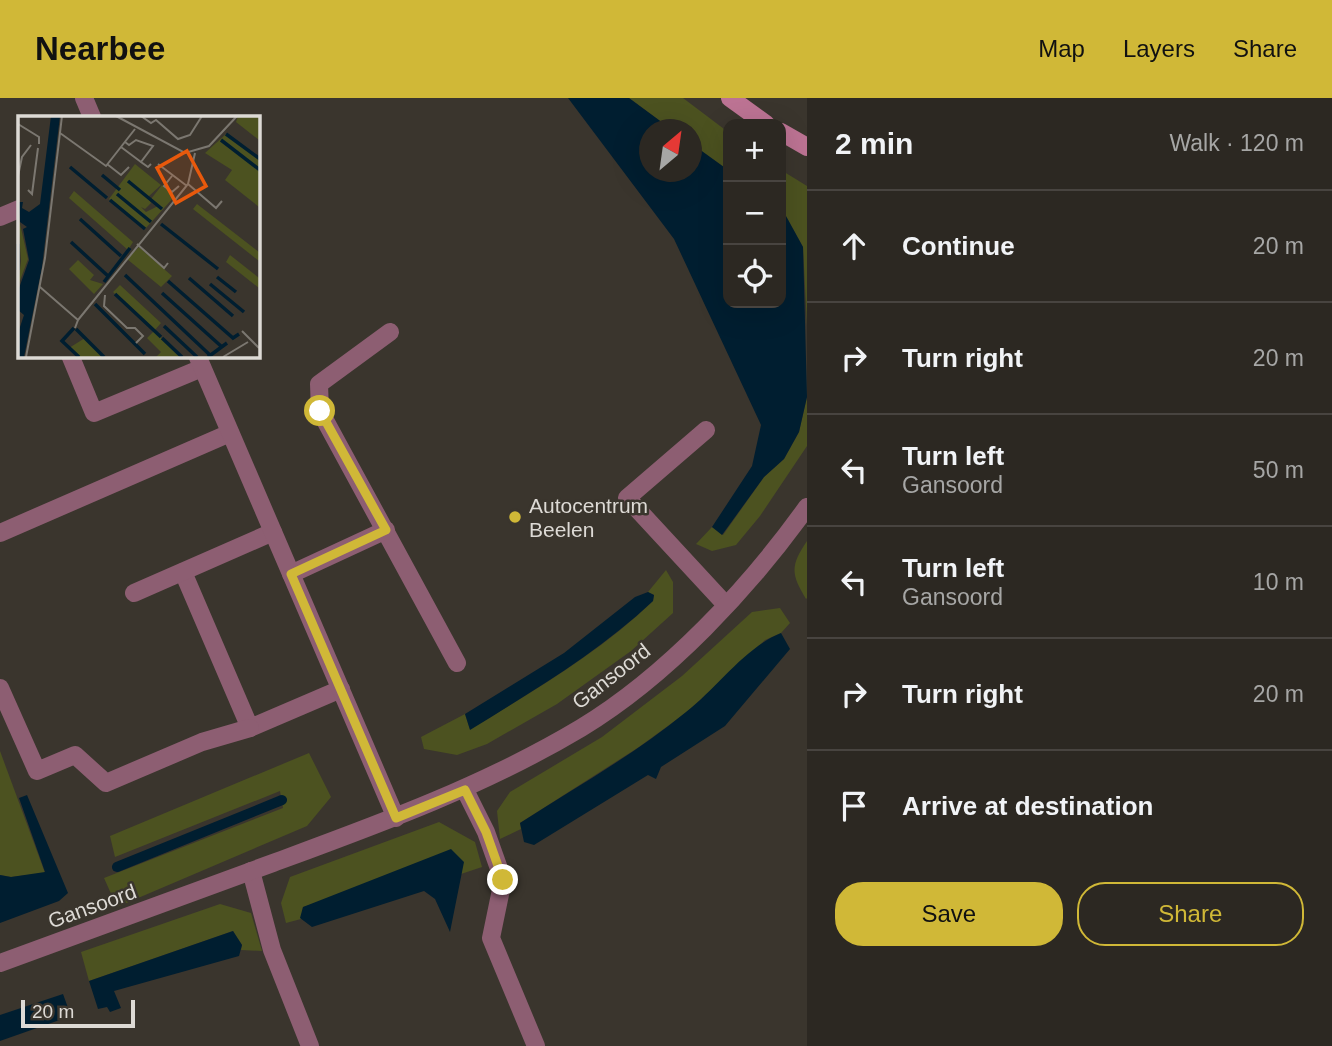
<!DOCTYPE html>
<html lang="en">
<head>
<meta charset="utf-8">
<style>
  :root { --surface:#2c2822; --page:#34302a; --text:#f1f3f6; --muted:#a6a6a5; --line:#484440; --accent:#d0b837 }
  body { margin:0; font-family:Helvetica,sans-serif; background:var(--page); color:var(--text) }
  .controls { position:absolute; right:21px; top:21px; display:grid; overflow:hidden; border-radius:14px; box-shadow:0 7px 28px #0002 }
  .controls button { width:63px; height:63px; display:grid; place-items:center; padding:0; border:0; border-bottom:2px solid var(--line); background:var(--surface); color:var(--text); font:35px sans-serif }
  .compass { position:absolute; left:639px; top:21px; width:63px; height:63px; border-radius:50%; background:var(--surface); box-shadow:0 7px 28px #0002; rotate:29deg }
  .scale { position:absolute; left:21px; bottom:18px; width:114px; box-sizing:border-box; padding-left:7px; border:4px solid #dddad5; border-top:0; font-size:19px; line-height:24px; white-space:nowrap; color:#dddad5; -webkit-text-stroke:5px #3a352d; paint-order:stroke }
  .stop { position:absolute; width:21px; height:21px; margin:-16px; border:5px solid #d0b837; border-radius:50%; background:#fff }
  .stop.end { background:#d0b837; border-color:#fff; box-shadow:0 2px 7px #0008 }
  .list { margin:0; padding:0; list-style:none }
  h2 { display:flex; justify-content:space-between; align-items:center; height:91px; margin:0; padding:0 28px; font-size:30px }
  h2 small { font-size:23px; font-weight:400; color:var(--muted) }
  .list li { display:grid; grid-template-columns:46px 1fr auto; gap:21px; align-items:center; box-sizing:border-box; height:112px; padding:0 28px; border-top:2px solid var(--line) }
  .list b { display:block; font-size:26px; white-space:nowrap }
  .list p { margin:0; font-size:23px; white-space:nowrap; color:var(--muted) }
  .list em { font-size:23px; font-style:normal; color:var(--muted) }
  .actions { display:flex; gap:14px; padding:21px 28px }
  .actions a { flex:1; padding:16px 0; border:2px solid var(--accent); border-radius:28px; text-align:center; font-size:24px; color:var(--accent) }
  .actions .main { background:var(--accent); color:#111 }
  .icon { flex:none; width:38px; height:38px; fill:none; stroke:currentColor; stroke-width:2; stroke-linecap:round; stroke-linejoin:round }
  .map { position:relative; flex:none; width:807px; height:948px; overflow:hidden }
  header { display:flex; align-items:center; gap:42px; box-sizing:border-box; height:98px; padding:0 35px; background:var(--accent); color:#111 }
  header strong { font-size:33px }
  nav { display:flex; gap:38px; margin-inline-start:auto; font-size:24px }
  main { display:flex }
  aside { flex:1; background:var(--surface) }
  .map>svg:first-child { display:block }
  .green { fill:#4c5220 }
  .water { fill:#001e30 }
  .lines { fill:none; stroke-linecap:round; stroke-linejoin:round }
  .stream { stroke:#001e30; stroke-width:10 }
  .lane { stroke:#8d5e72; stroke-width:18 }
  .street { stroke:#8d5e72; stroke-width:18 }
  .secondary { stroke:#bc7393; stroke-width:18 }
  .route { stroke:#d0b837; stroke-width:9 }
  .poi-dot { fill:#d0b837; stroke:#3a352d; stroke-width:2.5 }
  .labels { text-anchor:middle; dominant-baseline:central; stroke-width:5; stroke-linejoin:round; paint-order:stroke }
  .poi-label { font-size:21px; fill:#dddad5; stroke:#3a352d; text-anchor:start }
  .street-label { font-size:21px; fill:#dddad5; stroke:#3a352d }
  .inset-river { fill:none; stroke:#001e30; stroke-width:3.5 }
  .inset-road { fill:none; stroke:#7b7770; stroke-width:2 }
  .view { fill:#e8590c; fill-opacity:0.15; stroke:#e8590c; stroke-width:3.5 }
  .inset-edge { fill:none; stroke:#dddad5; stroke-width:3.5 }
</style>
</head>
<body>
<header>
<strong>Nearbee</strong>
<nav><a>Map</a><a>Layers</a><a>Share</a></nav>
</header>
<main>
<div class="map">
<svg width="807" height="948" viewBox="0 0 807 948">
  <rect width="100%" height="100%" fill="#3a352d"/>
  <!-- green -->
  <g class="green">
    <path d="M 629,0 L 683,0 L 728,34 L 728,72 L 692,46 L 692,32 L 671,31 Z"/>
    <path d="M 781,72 L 807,88 L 807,228 L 803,149 L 781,109 Z"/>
    <path d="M 807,299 L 807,348 L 760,418 L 736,447 L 712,453 L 696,446 L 712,429 L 723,437 L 764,379 L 784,361 L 799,334 Z"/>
    <path d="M 807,443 L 807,500 L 806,501 C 791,476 790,468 807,443 Z"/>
    <path d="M 666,472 L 673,484 L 673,515 L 631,553 L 557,606 L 487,646 L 457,657 L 424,651 L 421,639 L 465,616 L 470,631 C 535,592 599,555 653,503 L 654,497 L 648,494 Z"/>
    <path d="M 780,510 L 790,525 L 781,535 L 765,542 L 687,614 L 639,649 L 520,725 L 521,731 L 500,741 L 497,713 L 510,694 L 602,639 L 682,578 L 752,514 Z"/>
    <path d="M 0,653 L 45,775 L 11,779 L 0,777 Z"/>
    <path d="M 309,655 L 331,699 L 307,728 L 117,809 L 104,780 L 283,710 L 280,693 L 115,759 L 110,738 Z"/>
    <path d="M 439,724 L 475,744 L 482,769 L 461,776 L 463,764 L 303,809 L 301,821 L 286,825 L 281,805 L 290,779 Z"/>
    <path d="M 220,806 L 251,815 L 262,853 L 241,852 L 242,847 L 233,833 L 89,883 L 81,854 Z"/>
  </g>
  <!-- water -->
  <g class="water">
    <path d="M 568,0 L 629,0 L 671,31 L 650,32 L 650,74 L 692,74 L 692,46 L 728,72 L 728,205 L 781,205 L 781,109 L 803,149 L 807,299 L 799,334 L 784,361 L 764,379 L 722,437 L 712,429 L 752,368 L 761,327 L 674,141 Z"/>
    <path d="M 648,494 L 654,497 L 653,503 C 598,555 534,592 470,632 L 465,616 L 564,555 L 635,499 Z"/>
    <path d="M 781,535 L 790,551 L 725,628 L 661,669 L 656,681 L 648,677 L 534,747 L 524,744 L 520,725 C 576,689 635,656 686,614 C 718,589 744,550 781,535 Z"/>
    <path d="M 27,697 L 68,795 L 59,803 L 0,825 L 0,777 L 11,779 L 45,774 L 19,700 Z"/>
    <path d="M 451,751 L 464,764 L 450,834 L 435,801 L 424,793 L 312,829 L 300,820 L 303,809 Z"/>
    <path d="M 233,833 L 242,847 L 239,858 L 114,893 L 121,910 L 110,914 L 107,909 L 98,911 L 89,883 Z"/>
    <path d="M 63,896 L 71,918 L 0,943 L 0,917 Z"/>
  </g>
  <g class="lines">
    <!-- stream -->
    <path class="stream" d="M 117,769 L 282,702"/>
    <!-- lane -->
    <g class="lane">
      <path d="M 0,119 L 19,111"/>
      <path d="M 390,234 L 319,286 L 320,313 L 457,565"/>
      <path d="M 70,257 L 94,315 L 202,270"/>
      <path d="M 706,332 L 627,400 L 726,507"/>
      <path d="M 0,435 L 230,335"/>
      <path d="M 183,474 L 250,630 L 341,591"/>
      <path d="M 291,476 L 386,432"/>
      <path d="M 134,495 L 273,434"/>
      <path d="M 0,590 L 37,673 L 75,657 L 106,685 L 202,644 L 250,630"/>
      <path d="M 465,692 L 486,734 L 503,782 L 491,840 L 536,948"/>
      <path d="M 251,773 L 272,852 L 310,948"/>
    </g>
    <!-- street -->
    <g class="street">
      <path d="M 84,0 L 92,19"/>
      <path d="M 197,257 L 396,720"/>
      <path d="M 0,865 C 91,832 182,799 273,765 C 379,726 484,688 581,630 C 667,578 749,490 807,409"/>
    </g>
    <!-- secondary -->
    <g class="secondary">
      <path d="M 730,0 L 766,26"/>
      <path d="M 781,34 L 807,49"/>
    </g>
  </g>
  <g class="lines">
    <!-- route -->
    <path class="route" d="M 320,313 L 386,432 L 291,476 L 396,720 L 465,692 L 486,734 L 503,782"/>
  </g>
  <!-- markers -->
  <circle class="poi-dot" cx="515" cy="419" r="7"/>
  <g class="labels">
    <!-- poi labels -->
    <g class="poi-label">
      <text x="529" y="407">Autocentrum<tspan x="529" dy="24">Beelen</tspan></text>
    </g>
    <!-- street labels -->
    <g class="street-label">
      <text transform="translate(611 578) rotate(-38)">Gansoord</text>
      <text transform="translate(92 808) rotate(-20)">Gansoord</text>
    </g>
  </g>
  <!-- overview -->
  <g transform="translate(18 18)">
    <rect width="242" height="242" fill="#3a352d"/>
    <path d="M 220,0 L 241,0 L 241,24 L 218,6 ZM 208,18 L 241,43 L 241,91 L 207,64 L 214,54 L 187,37 ZM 117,48 L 143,69 L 130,81 L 133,87 L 127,93 L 123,91 L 128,96 L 140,90 L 133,83 L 144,69 L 157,80 L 127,113 L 91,83 ZM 56,75 L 115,126 L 110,134 L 51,82 ZM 179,88 L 241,136 L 241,145 L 175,93 ZM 0,99 L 10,143 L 0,170 L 3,145 ZM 121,131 L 154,160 L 143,171 L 109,143 ZM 212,139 L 241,162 L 241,172 L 208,146 ZM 60,144 L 76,159 L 72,164 L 85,168 L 76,178 L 51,153 ZM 102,169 L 143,207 L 136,215 L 164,241 L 138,241 L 143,236 L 129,222 L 136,215 L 95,176 ZM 67,222 L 86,241 L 61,241 L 51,232 Z" fill="#4c5220"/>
    <path d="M 33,0 L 42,0 L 24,151 L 6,241 L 0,241 L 0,217 L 6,199 L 0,194 L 0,175 L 11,144 L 5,113 L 9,111 L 2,106 L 0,86 L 5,86 L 4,92 L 11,96 L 22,88 Z" fill="#001e30"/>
    <path class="inset-river" d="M 208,18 L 242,43M 203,24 L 242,54M 52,51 L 89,82M 84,59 L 102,74M 110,65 L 144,93M 99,78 L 133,106M 92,84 L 127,113M 62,103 L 103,140M 143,108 L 200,153M 53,126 L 90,160M 0,128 L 0,154M 107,159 L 193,240M 199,161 L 218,176M 171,162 L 215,200M 150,165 L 215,222 L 221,218M 86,166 L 112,132M 192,168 L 226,196M 144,177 L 204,231M 97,178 L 143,221M 77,188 L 127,238M 146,210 L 179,241M 56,212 L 44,225 L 61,241M 58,213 L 86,241M 144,222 L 164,241M 190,241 L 209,227"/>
    <path class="inset-road" d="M 98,0 L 167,37 L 191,30 L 219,0M 123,0 L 133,7 L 138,4 L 160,23 L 172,19 L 184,0M 0,8 L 21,21 L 21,28M 42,17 L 88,50 L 117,13M 107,26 L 111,29 L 118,24 L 135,30 L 123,46 L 130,51 L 133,48M 103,31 L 123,46M 89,48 L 103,59 L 111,51M 140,48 L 169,70M 0,60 L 4,41 L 13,29M 154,60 L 146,70 L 154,76 L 161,70M 170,68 L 198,92 L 204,85M 10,74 L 14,78 L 20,32M 119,128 L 146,152 L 150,147M 22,171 L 60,204 L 57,212M 87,179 L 86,190 L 109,212 L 117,212 L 125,220 L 118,227M 60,204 L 170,68 L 177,37M 224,215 L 241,232M 8,241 L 27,142 L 44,0M 205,241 L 230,226"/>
    <path class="view" d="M 169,35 L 188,70 L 158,87 L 139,52 Z"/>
    <rect width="242" height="242" class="inset-edge"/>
  </g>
</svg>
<div class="controls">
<button>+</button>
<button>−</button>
<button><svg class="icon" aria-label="locate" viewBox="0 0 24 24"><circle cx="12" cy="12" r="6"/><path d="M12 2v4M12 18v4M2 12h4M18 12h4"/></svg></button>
</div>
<svg class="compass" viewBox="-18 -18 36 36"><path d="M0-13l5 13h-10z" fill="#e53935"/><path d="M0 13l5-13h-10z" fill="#a6a6a5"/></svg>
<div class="scale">20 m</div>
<div class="stop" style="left:320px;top:313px"></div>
<div class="stop end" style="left:503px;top:782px"></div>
</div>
<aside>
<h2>2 min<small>Walk · 120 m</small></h2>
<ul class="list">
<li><svg class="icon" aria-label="ahead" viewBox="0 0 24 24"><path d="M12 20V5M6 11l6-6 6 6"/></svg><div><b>Continue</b></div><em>20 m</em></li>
<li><svg class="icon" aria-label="right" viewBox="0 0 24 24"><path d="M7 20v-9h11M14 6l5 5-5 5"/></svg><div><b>Turn right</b></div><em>20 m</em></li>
<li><svg class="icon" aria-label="left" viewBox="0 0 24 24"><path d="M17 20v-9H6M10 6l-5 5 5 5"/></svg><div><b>Turn left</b><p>Gansoord</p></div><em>50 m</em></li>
<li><svg class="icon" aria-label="left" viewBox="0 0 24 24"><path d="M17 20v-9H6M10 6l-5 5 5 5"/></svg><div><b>Turn left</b><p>Gansoord</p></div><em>10 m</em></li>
<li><svg class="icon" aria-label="right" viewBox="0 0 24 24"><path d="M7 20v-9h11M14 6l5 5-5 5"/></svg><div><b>Turn right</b></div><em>20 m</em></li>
<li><svg class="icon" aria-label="arrive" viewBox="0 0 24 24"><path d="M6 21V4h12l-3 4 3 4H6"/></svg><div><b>Arrive at destination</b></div></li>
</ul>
<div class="actions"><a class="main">Save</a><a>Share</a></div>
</aside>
</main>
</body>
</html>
